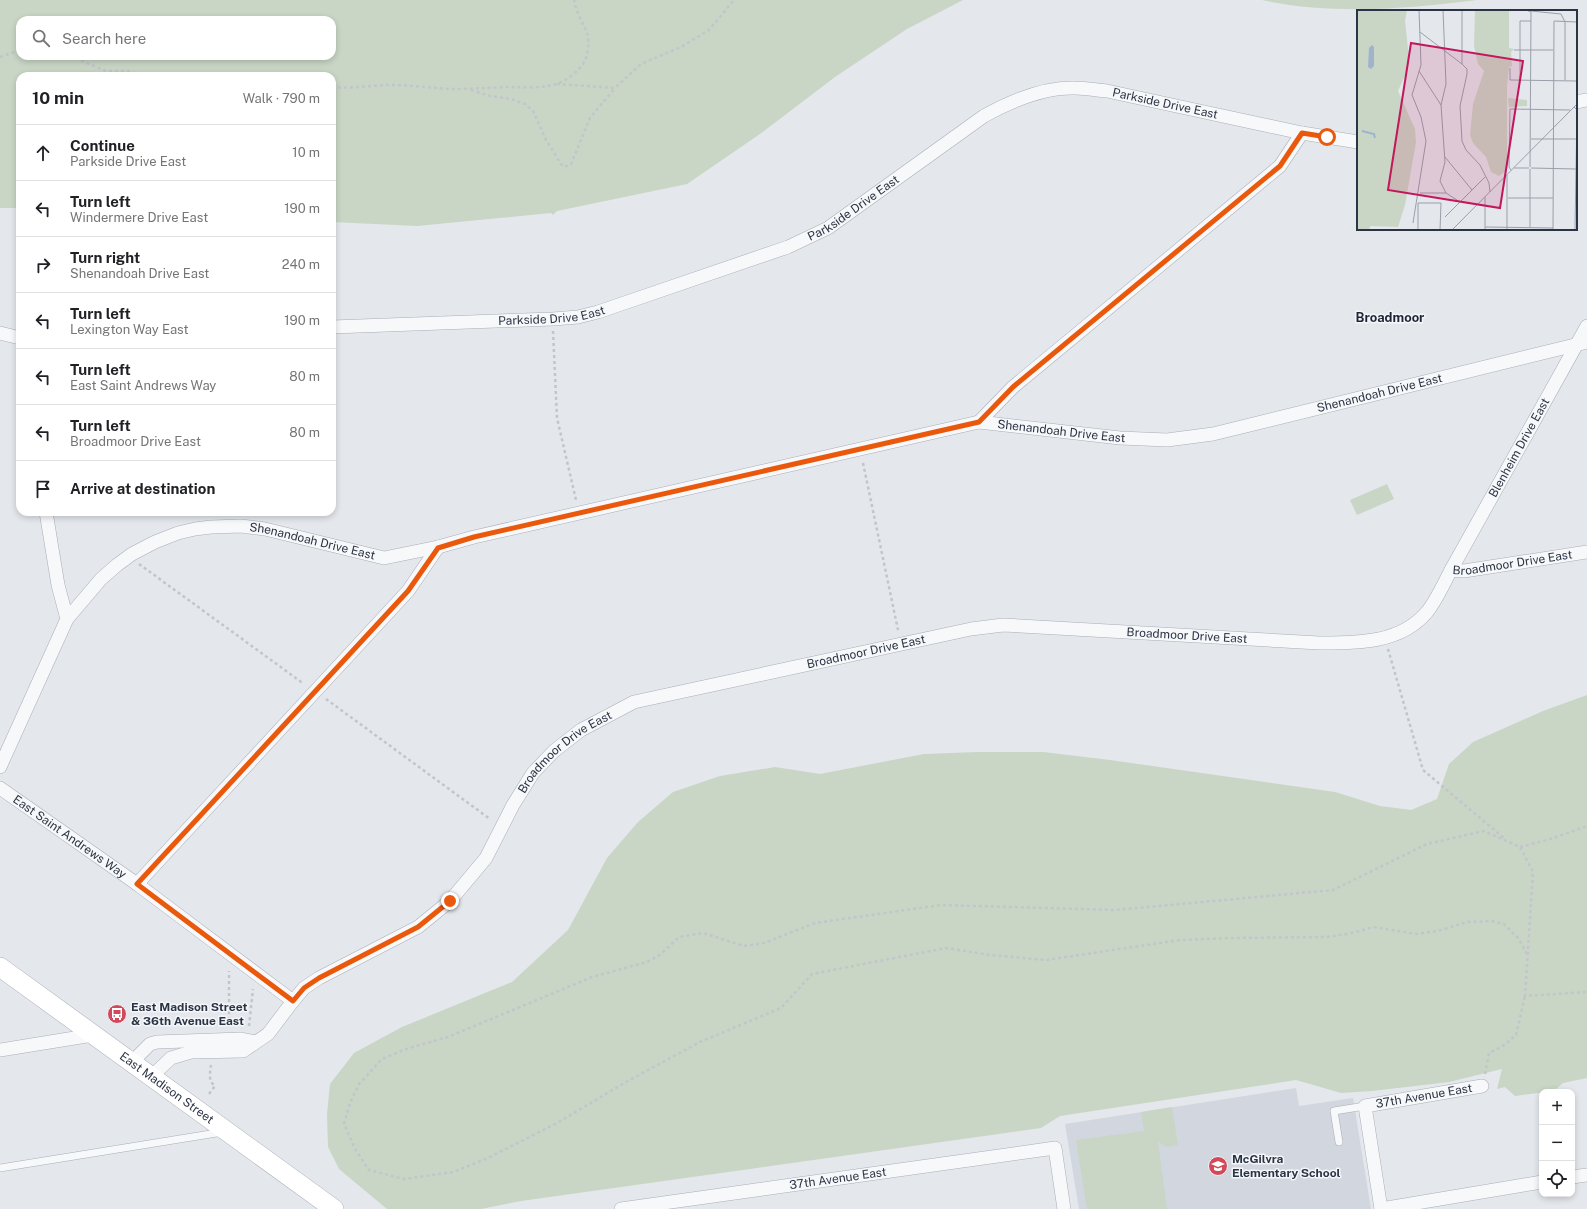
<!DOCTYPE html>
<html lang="en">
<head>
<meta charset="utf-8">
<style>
  :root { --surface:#fff; --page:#f2f2f2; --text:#202124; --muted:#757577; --line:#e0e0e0 }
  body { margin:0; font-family:"Public Sans",sans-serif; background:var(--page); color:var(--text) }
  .controls { position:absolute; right:12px; bottom:12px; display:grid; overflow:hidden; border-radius:8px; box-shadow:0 2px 6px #0003 }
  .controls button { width:36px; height:36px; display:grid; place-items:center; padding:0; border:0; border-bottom:1px solid var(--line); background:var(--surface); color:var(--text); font:20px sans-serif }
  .stop { position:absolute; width:12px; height:12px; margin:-9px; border:3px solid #ea580c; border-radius:50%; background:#fff }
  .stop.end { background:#ea580c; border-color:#fff; box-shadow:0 1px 4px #0008 }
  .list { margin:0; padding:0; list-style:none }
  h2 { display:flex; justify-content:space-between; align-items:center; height:52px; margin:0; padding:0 16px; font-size:17px }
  h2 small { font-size:13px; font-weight:400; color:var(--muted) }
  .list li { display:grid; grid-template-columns:26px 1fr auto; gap:12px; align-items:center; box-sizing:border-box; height:56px; padding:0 16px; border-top:1px solid var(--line) }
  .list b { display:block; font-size:15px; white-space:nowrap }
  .list p { margin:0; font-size:13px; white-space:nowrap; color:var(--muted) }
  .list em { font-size:13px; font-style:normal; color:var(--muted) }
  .icon { flex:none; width:22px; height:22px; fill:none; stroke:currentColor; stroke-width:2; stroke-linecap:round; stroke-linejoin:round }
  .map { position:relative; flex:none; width:1587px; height:1209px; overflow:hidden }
  .search { position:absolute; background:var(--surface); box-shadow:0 2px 6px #0003; left:16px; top:16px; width:320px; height:44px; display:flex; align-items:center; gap:10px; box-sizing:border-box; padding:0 14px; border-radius:12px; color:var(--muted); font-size:15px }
  .panel { position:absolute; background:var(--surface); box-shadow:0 2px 6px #0003; left:16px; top:72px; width:320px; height:444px; border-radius:12px }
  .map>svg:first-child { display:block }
  .built { fill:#d2d6de }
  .green { fill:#c9d6c5; fill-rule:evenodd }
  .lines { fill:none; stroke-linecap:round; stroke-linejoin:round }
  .service-casing { stroke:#a9aeb7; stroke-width:8 }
  .minor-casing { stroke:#a9aeb7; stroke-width:14 }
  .secondary-casing { stroke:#a9aeb7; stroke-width:20 }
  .path { stroke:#c2c5cb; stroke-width:2.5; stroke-dasharray:3 3; stroke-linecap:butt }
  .service { stroke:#f7f8fa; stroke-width:7 }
  .minor { stroke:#f7f8fa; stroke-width:13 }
  .secondary { stroke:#fff; stroke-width:19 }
  .route { stroke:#ea580c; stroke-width:5 }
  .labels { text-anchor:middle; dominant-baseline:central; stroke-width:3; stroke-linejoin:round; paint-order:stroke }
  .street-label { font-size:12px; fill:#2b3445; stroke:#f4f6f9 }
  .poi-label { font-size:12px; font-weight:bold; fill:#2b3445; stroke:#f4f6f9; text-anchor:start }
  .neighbourhood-label { font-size:13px; font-weight:bold; fill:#1d2536; stroke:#f4f6f9 }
  .inset-river { fill:none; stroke:#9fb4cc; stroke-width:2 }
  .inset-road { fill:none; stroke:#9a9fa9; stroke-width:1 }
  .view { fill:#c2185b; fill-opacity:0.15; stroke:#c2185b; stroke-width:2 }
  .inset-edge { fill:none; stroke:#2b3445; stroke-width:2 }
</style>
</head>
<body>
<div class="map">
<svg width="1587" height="1209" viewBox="0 0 1587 1209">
  <rect width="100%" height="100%" fill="#e4e7ec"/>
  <!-- built -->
  <path class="built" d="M 1296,1088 L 1299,1106 L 1353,1098 L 1371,1209 L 1079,1209 L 1065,1124 Z"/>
  <!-- green -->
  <g class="green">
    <path d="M 0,0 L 963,0 L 907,29 L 835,77 L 760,134 L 687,184 L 557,211 L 553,215 L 551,213 L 417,226 L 332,222 L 332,76 L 20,76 L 20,208 L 0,208 ZM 20,20 L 332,20 L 332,56 L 20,56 Z"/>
    <path d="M 1262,0 L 1477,0 C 1409,9 1329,15 1262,0 Z"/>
    <path d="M 1387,484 L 1394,499 L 1357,515 L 1350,500 Z"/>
    <path d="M 1587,695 L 1587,1078 L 1563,1083 L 1554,1091 L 1515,1096 L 1505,1087 L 1497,1089 L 1502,1069 L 1449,1082 L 1372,1091 L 1341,1093 L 1296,1080 L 1060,1116 L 1041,1128 L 521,1201 L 481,1209 L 387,1209 L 339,1169 L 328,1147 L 327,1114 L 330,1084 L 354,1053 L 402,1027 L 512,982 L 568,930 L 607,858 L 638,822 L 673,792 L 720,776 L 775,767 L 820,774 L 924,754 L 977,752 L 1043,752 L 1110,760 L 1335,792 L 1380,806 L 1411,810 L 1437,799 L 1449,764 L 1473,742 L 1543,711 Z"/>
    <path d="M 1172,1107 L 1178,1145 L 1166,1147 L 1158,1142 L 1167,1209 L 1087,1209 L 1076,1140 L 1144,1131 L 1141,1112 Z"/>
  </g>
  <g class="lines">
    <!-- service casing -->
    <g class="service-casing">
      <g id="service">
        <path d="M 1339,1142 L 1334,1111 L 1365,1106"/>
        <path d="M 0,1168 L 223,1132"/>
      </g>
    </g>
    <!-- minor casing -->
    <g class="minor-casing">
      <g id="minor">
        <path d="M 1576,102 L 1587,100"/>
        <path id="s1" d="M 332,327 L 553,319 L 578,317 L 598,312 L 788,247 L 828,228 L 984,116 C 1011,101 1043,87 1075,88 C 1086,88 1096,90 1107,91 L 1302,133 L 1358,142"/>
        <path d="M 0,333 L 20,338"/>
        <path d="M 979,422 L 1013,387 L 1280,166 L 1302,133"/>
        <path d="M 46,512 L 58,585 L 67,619"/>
        <path id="s2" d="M 1451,570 L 1587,326"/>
        <path id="s3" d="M 0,767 L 67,619 L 101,579 L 117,565 L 132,554 L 155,542 L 178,533 L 195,529 L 211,527 L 241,526 L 265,529 L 384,558 L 438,547 L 474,537 L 979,422 L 1120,438 L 1167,440 L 1213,434 L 1587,342"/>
        <path id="s4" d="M 0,788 L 137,884 L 293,1001"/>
        <path d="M 137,884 L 408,591 L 438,547"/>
        <path d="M 0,1050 L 93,1035"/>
        <path d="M 131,1063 L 150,1044 L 157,1042 L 241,1039 L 255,1042"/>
        <path id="s5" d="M 151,1077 L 171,1058 L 191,1052 L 243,1051 L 268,1034 L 293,1001 L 304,988 L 319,978 L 418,927 L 450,901 L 486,858 L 513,805 L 533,773 L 554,751 L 581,730 L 634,702 L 971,629 L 1003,625 L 1319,643 C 1356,643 1400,644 1427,612 C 1436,601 1444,583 1451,570 L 1464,571 L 1587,552"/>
        <path d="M 1572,1177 L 1587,1175"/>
        <path id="s6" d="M 621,1209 L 1055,1148 L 1064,1209"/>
        <path id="s7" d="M 1381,1209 L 1365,1106 L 1482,1086"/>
        <path d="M 1381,1209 L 1542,1182"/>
      </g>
    </g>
    <!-- secondary casing -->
    <g class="secondary-casing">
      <g id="secondary">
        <path id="s8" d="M 0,967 L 334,1209"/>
      </g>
    </g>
    <!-- path -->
    <g class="path">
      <path d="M 70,56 L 106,71 L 128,71 L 140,76"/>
      <path d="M 0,57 L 20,50"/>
      <path d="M 557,84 L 615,88 L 641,64 L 681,47 L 709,30 L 734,0"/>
      <path d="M 332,87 C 352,89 372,85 392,85 C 412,85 431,88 450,89 C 469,89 488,88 508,87 C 523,87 541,89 556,84 C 565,82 582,69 585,60 C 596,32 578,24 574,0"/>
      <path d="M 471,90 L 490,96 L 511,99 L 525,104 L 533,111 L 546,140 L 561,164 L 564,167 L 571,164 L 590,118 L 615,88"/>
      <path d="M 553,331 L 557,418 L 576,500"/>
      <path d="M 863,463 L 898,630"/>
      <path d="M 139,564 L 304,684"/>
      <path d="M 1388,649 L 1423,770 L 1505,839"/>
      <path d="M 326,699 L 490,819"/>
      <path d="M 1520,847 L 1554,838 L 1587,826"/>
      <path d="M 1527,954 L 1518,938 L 1504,924 L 1492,921 L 1467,922 L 1438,931 L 1416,934 L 1374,927 L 1348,934 L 1326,937 L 1228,938 L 1180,940 L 1046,960 L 990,955 L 946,948 L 812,974 L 781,1008 L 700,1042 L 626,1082 L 557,1123 L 486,1159 L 453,1172 L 404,1179 L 369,1170 L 355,1149 L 344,1124 L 350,1103 L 359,1084 L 382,1059 L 409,1048 L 448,1037 L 592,977 L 647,962 L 661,954 L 679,937 L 703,933 L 744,946 L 764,943 L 815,923 L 941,905 L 1115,910 L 1333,890 L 1427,844 L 1484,831 L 1520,847 L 1533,872 L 1525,996 L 1587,992"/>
      <path d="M 229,1026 L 229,971"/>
      <path d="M 249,1026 L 253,989"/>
      <path d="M 1485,1074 L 1489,1053 L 1503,1046 L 1516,1035 L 1525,996"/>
      <path d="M 209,1094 L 215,1086 C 208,1081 210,1073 211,1065"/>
    </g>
    <!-- service -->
    <use href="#service" class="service"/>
    <!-- minor -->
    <use href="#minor" class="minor"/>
    <!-- secondary -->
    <use href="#secondary" class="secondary"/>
  </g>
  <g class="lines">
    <!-- route -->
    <path class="route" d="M 450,901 L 418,927 L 319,978 L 304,988 L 293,1001 L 137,884 L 408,591 L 438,548 L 474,537 L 979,422 L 1013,387 L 1280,166 L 1302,133 L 1327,137"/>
  </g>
  <!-- icons -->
  <defs>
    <g id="bus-disc" transform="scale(1)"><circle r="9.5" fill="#d1495b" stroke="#f4f6f9"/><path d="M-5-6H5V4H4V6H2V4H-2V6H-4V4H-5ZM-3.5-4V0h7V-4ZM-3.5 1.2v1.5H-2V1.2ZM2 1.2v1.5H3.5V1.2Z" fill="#fff"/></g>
    <g id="school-disc" transform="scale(1)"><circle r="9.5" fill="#d1495b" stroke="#f4f6f9"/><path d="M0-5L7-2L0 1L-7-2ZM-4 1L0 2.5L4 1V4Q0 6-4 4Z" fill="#fff"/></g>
  </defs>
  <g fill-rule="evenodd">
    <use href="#bus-disc" x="117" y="1014"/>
    <use href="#school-disc" x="1218" y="1166"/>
  </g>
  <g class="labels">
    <!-- street labels -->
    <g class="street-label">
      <text stroke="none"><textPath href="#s1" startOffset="892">Parkside Drive East</textPath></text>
      <text stroke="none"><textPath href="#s1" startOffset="544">Parkside Drive East</textPath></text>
      <text stroke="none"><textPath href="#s1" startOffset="220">Parkside Drive East</textPath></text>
      <text stroke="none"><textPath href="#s3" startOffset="1533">Shenandoah Drive East</textPath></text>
      <text stroke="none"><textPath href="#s3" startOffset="1209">Shenandoah Drive East</textPath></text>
      <text stroke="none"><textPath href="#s2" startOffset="140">Blenheim Drive East</textPath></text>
      <text stroke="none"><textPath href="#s3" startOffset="442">Shenandoah Drive East</textPath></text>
      <text stroke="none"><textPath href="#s5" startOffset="1558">Broadmoor Drive East</textPath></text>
      <text stroke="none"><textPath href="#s5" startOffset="1199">Broadmoor Drive East</textPath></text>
      <text stroke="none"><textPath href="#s5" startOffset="875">Broadmoor Drive East</textPath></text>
      <text stroke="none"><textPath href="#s5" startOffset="551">Broadmoor Drive East</textPath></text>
      <text stroke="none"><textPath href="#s4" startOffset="85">East Saint Andrews Way</textPath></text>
      <text stroke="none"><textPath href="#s8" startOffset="206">East Madison Street</textPath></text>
      <text stroke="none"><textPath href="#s7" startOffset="164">37th Avenue East</textPath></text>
      <text stroke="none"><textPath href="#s6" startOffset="219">37th Avenue East</textPath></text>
    </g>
    <!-- poi labels -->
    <g class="poi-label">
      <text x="131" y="1007">East Madison Street<tspan x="131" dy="14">&amp; 36th Avenue East</tspan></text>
      <text x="1232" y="1159">McGilvra<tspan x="1232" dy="14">Elementary School</tspan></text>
    </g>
    <!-- neighbourhood labels -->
    <g class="neighbourhood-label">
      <text x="1390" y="317">Broadmoor</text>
    </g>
  </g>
  <!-- overview -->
  <g transform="translate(1357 10)">
    <rect width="220" height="220" fill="#e4e7ec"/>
    <path d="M 0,0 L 50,0 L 48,11 L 52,48 L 50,61 L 41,81 L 58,119 L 59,132 L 48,195 L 41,217 L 14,216 L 12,218 L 14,220 L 0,220 ZM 118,0 L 152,0 L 152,38 L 157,39 L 154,42 L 155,56 L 152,57 L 150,76 L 150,160 L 142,166 L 134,162 L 129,147 L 116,133 L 113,125 L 116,94 L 127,61 L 121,54 L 117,36 ZM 151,88 L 170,90 L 170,96 L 152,97 Z" fill="#c9d6c5"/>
    <path d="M 15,35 L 17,37 L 17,56 L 14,59 L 11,57 L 12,38 Z" fill="#9fb4cc"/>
    <path class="inset-river" d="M 5,121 L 17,124 L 18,128"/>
    <path class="inset-road" d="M 86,0 L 89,74 L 84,95 L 88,152 L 83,171 L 89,183 L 103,192M 105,0 L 105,54 L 110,59 L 110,64 L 103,96 L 105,131 L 109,140 L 123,155 L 132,173 L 133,182M 169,0 L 174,2 L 173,157M 174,1 L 204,4M 204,4 L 208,12 L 208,70M 63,22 L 105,54M 157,40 L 196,40M 153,58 L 153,70 L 220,71M 62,61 L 84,95M 163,70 L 163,11 L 174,11M 220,73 L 220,89M 217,97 L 220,100 L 218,220M 174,129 L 220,129M 88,147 L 115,180M 157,158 L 172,158M 174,158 L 219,159M 154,160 L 152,157 L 153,99 L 213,100M 63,183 L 89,183M 128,187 L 128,220M 151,188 L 196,188M 88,207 L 128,167M 56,213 L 69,131 L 64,107 L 55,85 L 64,55 L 62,0M 128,217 L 196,218M 173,217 L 173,159M 61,220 L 61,193 L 84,193 L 83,220M 95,220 L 220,94M 150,220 L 150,165M 196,220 L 197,11 L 220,12"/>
    <path class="view" d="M 54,33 L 166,51 L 143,198 L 31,180 Z"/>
    <rect width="220" height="220" class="inset-edge"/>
  </g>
</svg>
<div class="controls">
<button>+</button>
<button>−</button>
<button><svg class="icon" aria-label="locate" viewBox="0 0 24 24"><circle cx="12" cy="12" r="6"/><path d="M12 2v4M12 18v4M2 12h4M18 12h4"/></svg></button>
</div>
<div class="stop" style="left:1327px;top:137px"></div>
<div class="stop end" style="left:450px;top:901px"></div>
<div class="search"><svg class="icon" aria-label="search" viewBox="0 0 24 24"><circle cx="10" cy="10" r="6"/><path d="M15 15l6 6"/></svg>Search here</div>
<section class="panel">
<h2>10 min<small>Walk · 790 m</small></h2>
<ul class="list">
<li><svg class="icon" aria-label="ahead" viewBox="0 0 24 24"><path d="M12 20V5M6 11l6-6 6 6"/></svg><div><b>Continue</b><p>Parkside Drive East</p></div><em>10 m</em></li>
<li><svg class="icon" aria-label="left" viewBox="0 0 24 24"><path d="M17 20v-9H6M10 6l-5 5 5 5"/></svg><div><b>Turn left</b><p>Windermere Drive East</p></div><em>190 m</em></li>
<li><svg class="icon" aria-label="right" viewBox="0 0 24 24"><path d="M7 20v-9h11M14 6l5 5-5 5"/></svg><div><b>Turn right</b><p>Shenandoah Drive East</p></div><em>240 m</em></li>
<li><svg class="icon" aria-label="left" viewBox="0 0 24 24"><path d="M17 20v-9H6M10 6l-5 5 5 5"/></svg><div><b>Turn left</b><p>Lexington Way East</p></div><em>190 m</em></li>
<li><svg class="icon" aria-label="left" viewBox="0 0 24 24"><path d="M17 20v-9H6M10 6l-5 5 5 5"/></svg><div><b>Turn left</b><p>East Saint Andrews Way</p></div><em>80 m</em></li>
<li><svg class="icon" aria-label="left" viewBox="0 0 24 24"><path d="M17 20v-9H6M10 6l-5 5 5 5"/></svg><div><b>Turn left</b><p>Broadmoor Drive East</p></div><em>80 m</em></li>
<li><svg class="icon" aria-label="arrive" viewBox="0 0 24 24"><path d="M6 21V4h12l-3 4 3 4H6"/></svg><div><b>Arrive at destination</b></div></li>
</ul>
</section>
</div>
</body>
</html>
